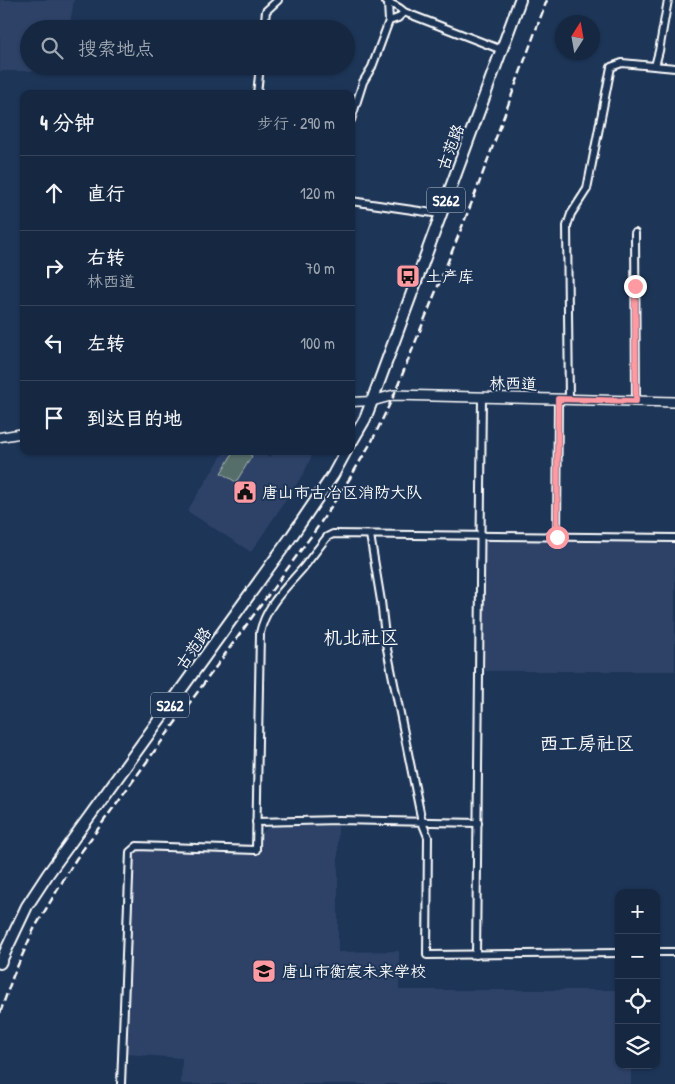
<!DOCTYPE html>
<html lang="zh">
<head>
<meta charset="utf-8">
<style>
  :root { --surface:#162841; --page:#1f3048; --text:#f1f3f6; --muted:#9ea6b1; --line:#35445a }
  body { margin:0; font-family:"Patrick Hand","LXGW WenKai TC",sans-serif; background:var(--page); color:var(--text) }
  .controls { position:absolute; right:15px; bottom:15px; display:grid; overflow:hidden; border-radius:10px; box-shadow:0 1px 4px #0004 }
  .controls button { width:45px; height:45px; display:grid; place-items:center; padding:0; border:0; border-bottom:1px solid var(--line); background:var(--surface); color:var(--text); font:25px sans-serif }
  .compass { position:absolute; left:555px; top:15px; width:45px; height:45px; border-radius:50%; background:var(--surface); box-shadow:0 1px 4px #0004; rotate:11deg }
  .stop { position:absolute; width:15px; height:15px; margin:-11px; border:4px solid #ff9aa2; border-radius:50%; background:#fff }
  .stop.end { background:#ff9aa2; border-color:#fff; box-shadow:0 1px 5px #0008 }
  .list { margin:0; padding:0; list-style:none }
  h2 { display:flex; justify-content:space-between; align-items:center; height:65px; margin:0; padding:0 20px; font-size:21px }
  h2 small { font-size:16px; font-weight:400; color:var(--muted) }
  .list li { display:grid; grid-template-columns:32px 1fr auto; gap:15px; align-items:center; box-sizing:border-box; height:75px; padding:0 20px; border-top:1px solid var(--line) }
  .list b { display:block; font-size:19px; white-space:nowrap }
  .list p { margin:0; font-size:16px; white-space:nowrap; color:var(--muted) }
  .list em { font-size:16px; font-style:normal; color:var(--muted) }
  .icon { flex:none; width:28px; height:28px; fill:none; stroke:currentColor; stroke-width:2; stroke-linecap:round; stroke-linejoin:round }
  .map { position:relative; flex:none; width:675px; height:1084px; overflow:hidden }
  .search { position:absolute; background:var(--surface); box-shadow:0 1px 4px #0004; left:20px; top:20px; width:335px; height:55px; display:flex; align-items:center; gap:12px; box-sizing:border-box; padding:0 18px; border-radius:28px; color:var(--muted); font-size:19px }
  .panel { position:absolute; background:var(--surface); box-shadow:0 1px 4px #0004; left:20px; top:90px; width:335px; height:365px; border-radius:10px }
  .map>svg:first-child { display:block }
  .built { fill:#2d4367 }
  .green { fill:#576e6a; stroke:#abb6b4 }
  .lines { fill:none; stroke-linecap:round; stroke-linejoin:round }
  .minor-casing { stroke:#fff; stroke-width:10 }
  .tertiary-casing { stroke:#fff; stroke-width:11 }
  .secondary-casing { stroke:#fff; stroke-width:12 }
  .primary-casing { stroke:#fff; stroke-width:14 }
  .minor { stroke:#1d3557; stroke-width:6 }
  .tertiary { stroke:#1d3557; stroke-width:8 }
  .secondary { stroke:#1d3557; stroke-width:9 }
  .primary { stroke:#1d3557; stroke-width:10 }
  .rail { stroke:#fff; stroke-width:2.5; stroke-dasharray:8 4; stroke-linecap:butt }
  .route { stroke:#ff9aa2; stroke-width:6 }
  .labels { text-anchor:middle; dominant-baseline:central; stroke-width:4; stroke-linejoin:round; paint-order:stroke }
  .shield { fill:#1d3557; stroke:#bbc2cd; stroke-width:1 }
  .shield-label { font-size:15px; font-weight:bold; fill:#fff }
  .street-label { font-size:16px; fill:#fff; stroke:#1d3557 }
  .poi-label { font-size:16px; fill:#fff; stroke:#1d3557; text-anchor:start }
  .quarter-label { font-size:19px; fill:#fff; stroke:#1d3557 }
</style>
</head>
<body>
<div class="map">
<svg width="675" height="1084" viewBox="0 0 675 1084">
  <rect width="100%" height="100%" fill="#1d3557"/>
  <filter id="ink" filterUnits="userSpaceOnUse"><feTurbulence type="fractalNoise" baseFrequency=".02" numOctaves="2"/><feDisplacementMap in="SourceGraphic" scale="10" xChannelSelector="R" yChannelSelector="G"/><feConvolveMatrix kernelMatrix="1 2 1 2 8 2 1 2 1" color-interpolation-filters="sRGB"/></filter>
  <g filter="url(#ink)">
    <!-- built -->
    <g class="built">
      <path d="M 0,0 L 74,0 L 69,29 L 29,29 L 29,66 L 62,66 L 61,71 L 0,71 Z"/>
      <path d="M 225,451 L 257,451 L 270,457 L 274,451 L 314,451 L 304,473 L 251,552 L 187,511 Z"/>
      <rect x="485" y="541" width="190" height="130"/>
      <path d="M 269,826 L 338,826 L 338,952 L 399,951 L 399,990 L 619,990 L 619,1065 L 631,1065 L 631,1084 L 181,1084 L 182,1058 L 125,1054 L 134,853 L 145,847 L 261,854 L 262,833 Z"/>
    </g>
    <!-- green -->
    <path class="green" d="M 234,451 L 245,451 L 252,456 L 236,482 L 221,473 Z"/>
    <g class="lines">
      <!-- minor casing -->
      <g class="minor-casing">
        <g id="minor">
          <path d="M 384,0 C 391,5 398,5 404,12 L 502,50"/>
          <path d="M 389,21 L 398,18 L 404,12"/>
          <path d="M 264,29 L 266,11 L 278,0"/>
          <path d="M 655,66 L 659,51 L 668,0"/>
          <path d="M 257,94 L 260,66"/>
          <path d="M 351,120 L 363,82 L 372,67 L 389,21 L 388,4"/>
          <path d="M 351,201 L 440,214"/>
          <path d="M 635,233 L 636,401"/>
          <path d="M 569,399 L 567,226 L 571,214 L 587,189 L 611,67 L 622,63 L 675,68"/>
          <path d="M 370,535 L 381,601 L 386,644 L 422,822 L 428,837 L 427,955 L 619,953"/>
          <path d="M 557,537 L 558,399"/>
          <path d="M 256,822 L 339,820 L 478,823"/>
          <path d="M 656,952 L 675,952"/>
          <path d="M 476,955 L 482,397"/>
          <path d="M 121,1084 L 130,852 L 137,846 L 256,850 L 260,633 C 266,605 285,589 303,568 C 311,558 319,547 327,537 L 333,534 L 675,538"/>
        </g>
      </g>
      <!-- tertiary casing -->
      <g class="tertiary-casing">
        <g id="tertiary">
          <path d="M 351,402 L 372,401"/>
          <path d="M 0,437 L 24,433"/>
        </g>
      </g>
      <!-- secondary casing -->
      <g class="secondary-casing">
        <path id="secondary" d="M 372,401 L 394,395 L 675,402"/>
      </g>
      <!-- primary casing -->
      <g class="primary-casing">
        <g id="primary">
          <path d="M 351,443 L 365,419 L 372,401 L 520,0"/>
          <path d="M 0,963 L 27,906 L 48,874 L 291,537 L 333,475 L 346,451"/>
        </g>
      </g>
      <!-- minor -->
      <use href="#minor" class="minor"/>
      <!-- tertiary -->
      <use href="#tertiary" class="tertiary"/>
      <!-- secondary -->
      <use href="#secondary" class="secondary"/>
      <!-- primary -->
      <use href="#primary" class="primary"/>
      <!-- rail -->
      <path class="rail" d="M 0,1013 L 13,976 L 34,929 L 76,859 L 317,528 L 350,478 L 372,441 L 394,395 L 474,197 L 547,0"/>
    </g>
  </g>
  <g class="lines" filter="url(#ink)">
    <!-- route -->
    <path class="route" d="M 557,537 L 558,399 L 636,401 L 635,286"/>
  </g>
  <!-- icons -->
  <defs>
    <g id="bus-square" transform="scale(1.25)"><rect x="-9" y="-9" width="18" height="18" rx="4" fill="#ff9aa2" stroke="#1d3557"/><path d="M-5-6H5V4H4V6H2V4H-2V6H-4V4H-5ZM-3.5-4V0h7V-4ZM-3.5 1.2v1.5H-2V1.2ZM2 1.2v1.5H3.5V1.2Z" fill="#111"/></g>
    <g id="civic-square" transform="scale(1.25)"><rect x="-9" y="-9" width="18" height="18" rx="4" fill="#ff9aa2" stroke="#1d3557"/><path d="M-.6-6.5H3V-4.5H.6V-3L4-1V1h2V6H-6V1h2V-1L-.6-3ZM-1.2 2.5V6h2.4V2.5Z" fill="#111"/></g>
    <g id="school-square" transform="scale(1.25)"><rect x="-9" y="-9" width="18" height="18" rx="4" fill="#ff9aa2" stroke="#1d3557"/><path d="M0-5L7-2L0 1L-7-2ZM-4 1L0 2.5L4 1V4Q0 6-4 4Z" fill="#111"/></g>
  </defs>
  <g fill-rule="evenodd">
    <use href="#bus-square" x="408" y="276"/>
    <use href="#civic-square" x="245" y="492"/>
    <use href="#school-square" x="264" y="971"/>
  </g>
  <g class="labels">
    <!-- shield labels -->
    <g class="shield">
      <rect x="427" y="187.5" width="38" height="25" rx="4"/>
      <rect x="151" y="692.5" width="38" height="25" rx="4"/>
    </g>
    <g class="shield-label">
      <text x="446" y="200">S262</text>
      <text x="170" y="705">S262</text>
    </g>
    <!-- street labels -->
    <g class="street-label">
      <text transform="translate(450 147) rotate(-69)">古范路</text>
      <text transform="translate(513 383) rotate(1)">林西道</text>
      <text transform="translate(193 648) rotate(-54)">古范路</text>
    </g>
    <!-- poi labels -->
    <g class="poi-label">
      <text x="426" y="276">土产库</text>
      <text x="262" y="492">唐山市古冶区消防大队</text>
      <text x="282" y="971">唐山市衡宸未来学校</text>
    </g>
    <!-- quarter labels -->
    <g class="quarter-label">
      <text x="361" y="637">机北社区</text>
      <text x="587" y="743">西工房社区</text>
    </g>
  </g>
</svg>
<div class="controls">
<button>+</button>
<button>−</button>
<button><svg class="icon" aria-label="locate" viewBox="0 0 24 24"><circle cx="12" cy="12" r="6"/><path d="M12 2v4M12 18v4M2 12h4M18 12h4"/></svg></button>
<button><svg class="icon" aria-label="layers" viewBox="0 0 24 24"><path d="M12 4l9 5-9 5-9-5zM3 14l9 5 9-5"/></svg></button>
</div>
<svg class="compass" viewBox="-18 -18 36 36"><path d="M0-13l5 13h-10z" fill="#e53935"/><path d="M0 13l5-13h-10z" fill="#9ea6b1"/></svg>
<div class="stop" style="left:557px;top:537px"></div>
<div class="stop end" style="left:635px;top:286px"></div>
<div class="search"><svg class="icon" aria-label="search" viewBox="0 0 24 24"><circle cx="10" cy="10" r="6"/><path d="M15 15l6 6"/></svg>搜索地点</div>
<section class="panel">
<h2>4 分钟<small>步行 · 290 m</small></h2>
<ul class="list">
<li><svg class="icon" aria-label="ahead" viewBox="0 0 24 24"><path d="M12 20V5M6 11l6-6 6 6"/></svg><div><b>直行</b></div><em>120 m</em></li>
<li><svg class="icon" aria-label="right" viewBox="0 0 24 24"><path d="M7 20v-9h11M14 6l5 5-5 5"/></svg><div><b>右转</b><p>林西道</p></div><em>70 m</em></li>
<li><svg class="icon" aria-label="left" viewBox="0 0 24 24"><path d="M17 20v-9H6M10 6l-5 5 5 5"/></svg><div><b>左转</b></div><em>100 m</em></li>
<li><svg class="icon" aria-label="arrive" viewBox="0 0 24 24"><path d="M6 21V4h12l-3 4 3 4H6"/></svg><div><b>到达目的地</b></div></li>
</ul>
</section>
</div>
</body>
</html>
